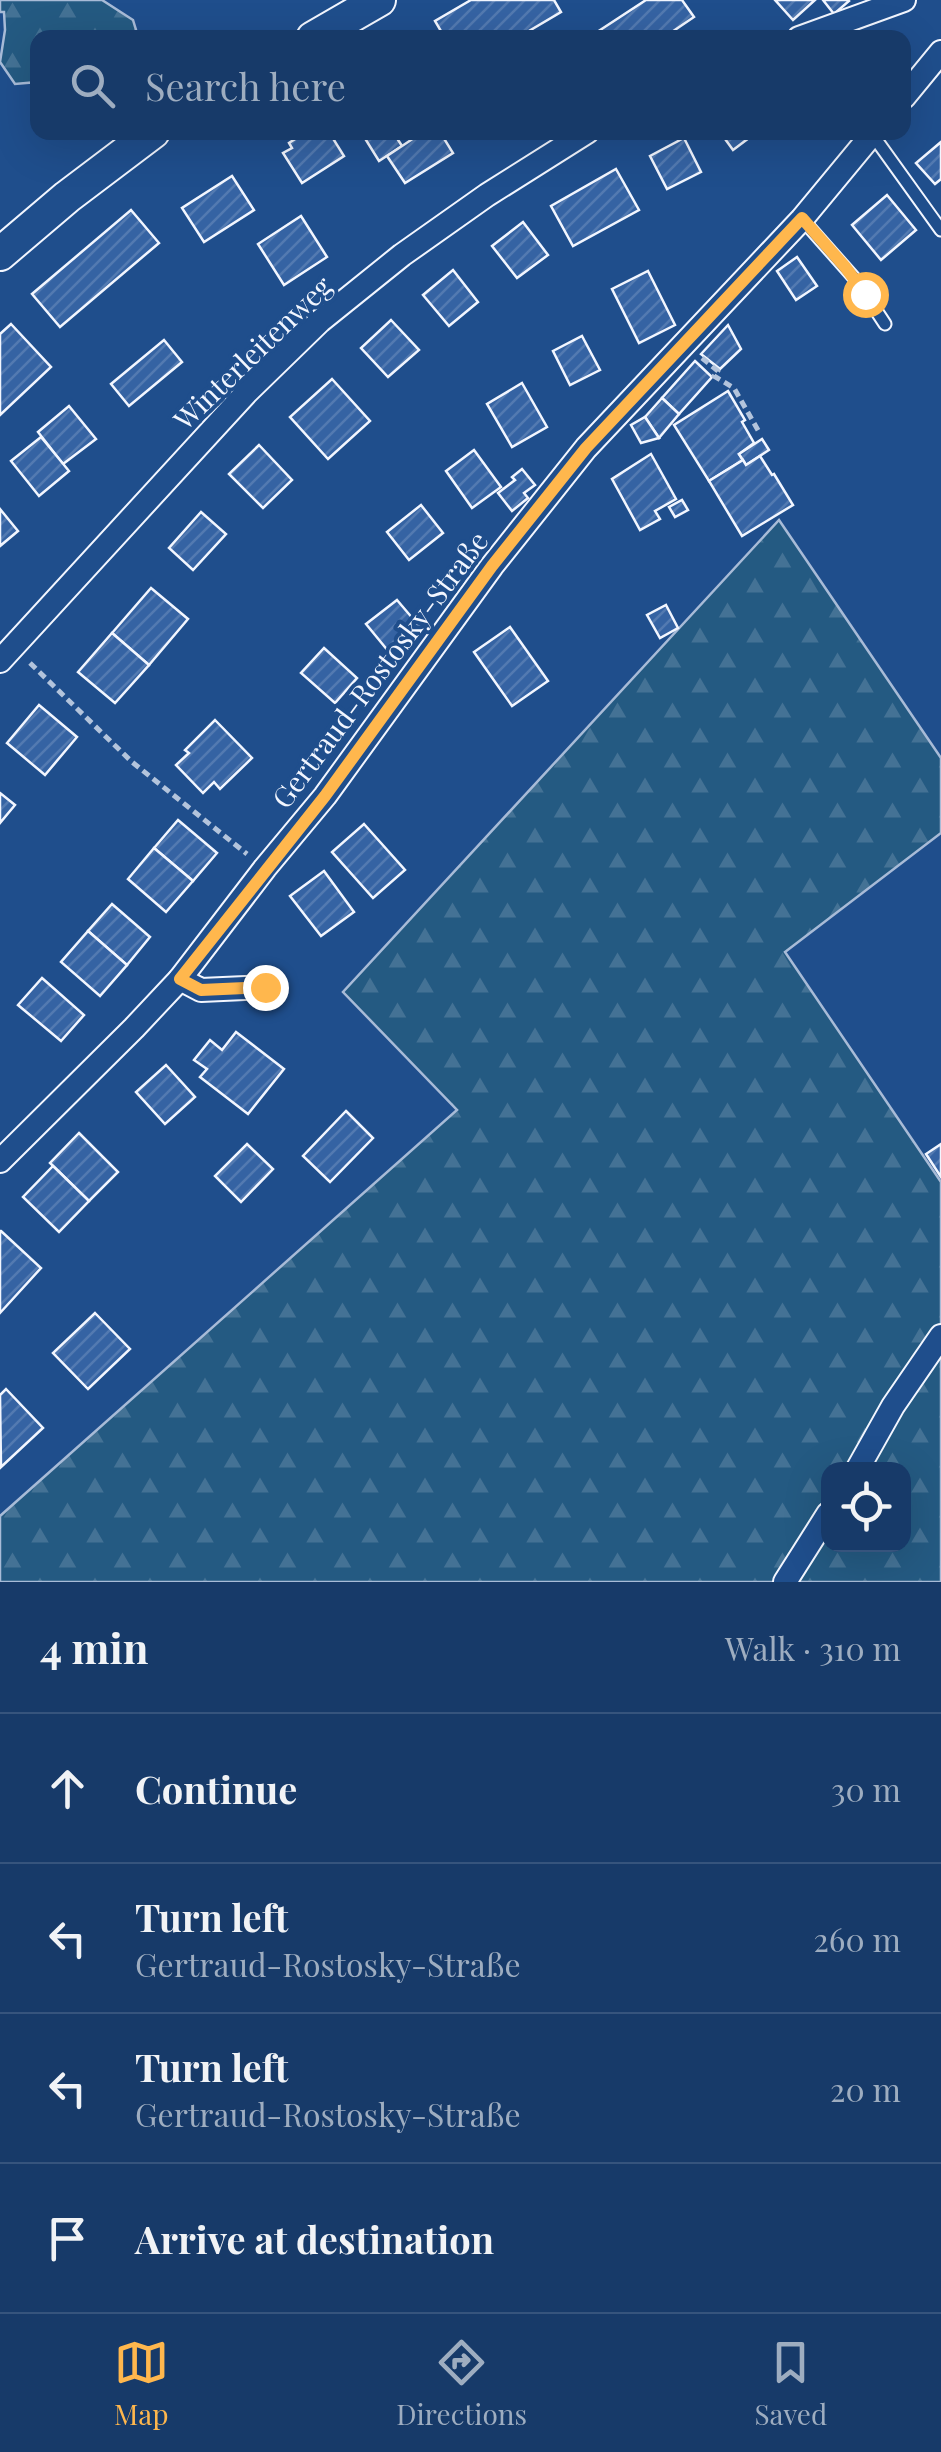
<!DOCTYPE html>
<html lang="en">
<head>
<meta charset="utf-8">
<style>
  :root { --surface:#173a69; --page:#20416f; --text:#f1f3f6; --muted:#9eadc0; --line:#36547d; --accent:#ffb74d }
  body { margin:0; font-family:"Playfair Display",serif; background:var(--page); color:var(--text) }
  .controls { position:absolute; right:30px; bottom:30px; display:grid; overflow:hidden; border-radius:20px; box-shadow:0 10px 40px #0002 }
  .controls button { width:90px; height:90px; display:grid; place-items:center; padding:0; border:0; border-bottom:2px solid var(--line); background:var(--surface); color:var(--text); font:50px sans-serif }
  .stop { position:absolute; width:30px; height:30px; margin:-22px; border:8px solid #ffb74d; border-radius:50%; background:#fff }
  .stop.end { background:#ffb74d; border-color:#fff; box-shadow:0 2px 10px #0008 }
  .list { margin:0; padding:0; list-style:none }
  h2 { display:flex; justify-content:space-between; align-items:center; height:130px; margin:0; padding:0 40px; font-size:42px }
  h2 small { font-size:32px; font-weight:400; color:var(--muted) }
  .list li { display:grid; grid-template-columns:65px 1fr auto; gap:30px; align-items:center; box-sizing:border-box; height:150px; padding:0 40px; border-top:2px solid var(--line) }
  .list b { display:block; font-size:38px; white-space:nowrap }
  .list p { margin:0; font-size:32px; white-space:nowrap; color:var(--muted) }
  .list em { font-size:32px; font-style:normal; color:var(--muted) }
  .icon { flex:none; width:55px; height:55px; fill:none; stroke:currentColor; stroke-width:2; stroke-linecap:round; stroke-linejoin:round }
  .map { position:relative; flex:none; width:941px; height:1582px; overflow:hidden }
  .search { position:absolute; background:var(--surface); box-shadow:0 10px 40px #0002; left:30px; right:30px; top:30px; height:110px; display:flex; align-items:center; gap:25px; box-sizing:border-box; padding:0 35px; border-radius:20px; color:var(--muted); font-size:38px }
  .sheet { height:730px; background:var(--surface) }
  nav { display:flex; justify-content:space-around; align-items:center; box-sizing:border-box; height:140px; border-top:2px solid var(--line); background:var(--surface); font-size:28px; color:var(--muted) }
  nav a { display:grid; justify-items:center; gap:5px }
  nav .on { color:var(--accent) }
  .map>svg:first-child { display:block }
  .forest { fill:url(#forest-firs); stroke:#a8bbd7; stroke-width:2.5; fill-rule:evenodd }
  .building { fill:url(#building-hatch); stroke:#f2f6ff; stroke-width:2.5 }
  .lines { fill:none; stroke-linecap:round; stroke-linejoin:round }
  .service-casing { stroke:#f2f6ff; stroke-width:15 }
  .minor-casing { stroke:#f2f6ff; stroke-width:26 }
  .secondary-casing { stroke:#f2f6ff; stroke-width:36 }
  .path { stroke:#b3c4dc; stroke-width:5; stroke-dasharray:8 5; stroke-linecap:butt }
  .service { stroke:#1f4e8c; stroke-width:11 }
  .minor { stroke:#1f4e8c; stroke-width:22 }
  .secondary { stroke:#1f4e8c; stroke-width:32 }
  .route { stroke:#ffb74d; stroke-width:12 }
  .labels { text-anchor:middle; dominant-baseline:central; stroke-width:8; stroke-linejoin:round; paint-order:stroke }
  .street-label { font-size:28px; fill:#f2f6ff; stroke:#1f4e8c }
</style>
</head>
<body>
<div class="map">
<svg width="941" height="1582" viewBox="0 0 941 1582">
  <defs>
    <pattern id="forest-firs" width="22" height="20" patternUnits="userSpaceOnUse" patternTransform="scale(2.5)"><rect width="22" height="20" fill="#245a82"/><path d="M5 1l3.5 6h-7zM16 11l3.5 6h-7z" fill="#447295"/></pattern>
    <pattern id="building-hatch" width="6" height="6" patternUnits="userSpaceOnUse" patternTransform="scale(2.5)"><rect width="6" height="6" fill="#3563a3"/><path d="M-1 1l2-2M0 6l6-6M5 7l2-2" fill="none" stroke="#537ab1"/></pattern>
  </defs>
  <rect width="100%" height="100%" fill="#1f4e8c"/>
  <!-- forest -->
  <g class="forest">
    <path d="M 0,0 L 102,0 L 133,20 L 136,30 L 129,37 L 38,38 L 37,82 L 15,84 L 0,62 L 5,30 L 4,12 L 0,12 Z"/>
    <path d="M 779,520 L 941,758 L 941,833 L 785,952 L 941,1182 L 941,1582 L 0,1582 L 0,1516 L 457,1110 L 343,992 ZM 828,1470 L 904,1470 L 904,1544 L 828,1544 Z"/>
  </g>
  <!-- building -->
  <g class="building">
    <path d="M 471,0 L 554,0 L 561,12 L 517,38 L 445,38 L 435,21 Z"/>
    <path d="M 646,0 L 682,0 L 694,17 L 663,38 L 588,38 Z"/>
    <path d="M 775,0 L 815,0 L 793,20 Z"/>
    <path d="M 823,0 L 848,0 L 849,1 L 834,14 Z"/>
    <path d="M 306,132 L 329,132 L 344,156 L 302,183 L 283,153 L 292,148 L 289,143 Z"/>
    <path d="M 361,132 L 393,132 L 402,146 L 379,161 Z"/>
    <path d="M 423,132 L 440,132 L 453,153 L 405,183 L 387,156 Z"/>
    <path d="M 720,132 L 757,132 L 733,150 Z"/>
    <path d="M 684,138 L 701,172 L 667,189 L 650,156 Z"/>
    <path d="M 941,142 L 941,179 L 935,184 L 916,163 Z"/>
    <path d="M 616,169 L 639,210 L 573,246 L 551,206 Z"/>
    <path d="M 232,176 L 254,210 L 204,242 L 182,208 Z"/>
    <path d="M 887,195 L 916,230 L 881,260 L 852,225 Z"/>
    <path d="M 131,210 L 159,243 L 60,327 L 32,294 Z"/>
    <path d="M 301,216 L 327,257 L 284,285 L 258,244 Z"/>
    <path d="M 523,222 L 548,255 L 517,278 L 492,246 Z"/>
    <path d="M 797,257 L 817,286 L 796,300 L 777,271 Z"/>
    <path d="M 453,270 L 478,302 L 449,326 L 423,295 Z"/>
    <path d="M 648,271 L 675,325 L 639,343 L 612,289 Z"/>
    <path d="M 391,320 L 419,350 L 388,377 L 361,348 Z"/>
    <path d="M 11,324 L 51,367 L 0,415 L 0,334 Z"/>
    <path d="M 728,325 L 741,349 L 720,369 L 701,354 Z"/>
    <path d="M 582,336 L 600,370 L 570,385 L 553,351 Z"/>
    <path d="M 164,340 L 182,362 L 129,406 L 111,384 Z"/>
    <path d="M 695,361 L 712,377 L 679,414 L 662,398 Z"/>
    <path d="M 332,379 L 370,421 L 328,459 L 290,417 Z"/>
    <path d="M 522,383 L 547,427 L 512,447 L 487,404 Z"/>
    <path d="M 728,391 L 745,420 L 742,422 L 754,443 L 739,454 L 743,460 L 709,481 L 674,425 Z"/>
    <path d="M 662,398 L 679,414 L 659,438 L 645,417 Z"/>
    <path d="M 69,406 L 96,439 L 63,464 L 38,432 Z"/>
    <path d="M 645,417 L 659,438 L 641,443 L 631,425 Z"/>
    <path d="M 41,437 L 69,471 L 39,496 L 11,461 Z"/>
    <path d="M 762,439 L 769,450 L 746,465 L 739,454 Z"/>
    <path d="M 259,445 L 292,480 L 263,508 L 229,474 Z"/>
    <path d="M 474,450 L 501,487 L 472,508 L 446,471 Z"/>
    <path d="M 651,454 L 676,499 L 655,511 L 660,519 L 640,530 L 612,479 Z"/>
    <path d="M 760,456 L 772,475 L 774,474 L 793,505 L 742,536 L 709,481 L 743,460 L 746,465 Z"/>
    <path d="M 522,469 L 535,485 L 524,493 L 528,498 L 512,511 L 498,493 L 515,480 L 512,477 Z"/>
    <path d="M 682,500 L 688,510 L 675,517 L 669,507 Z"/>
    <path d="M 421,505 L 443,533 L 409,560 L 387,532 Z"/>
    <path d="M 0,509 L 18,531 L 0,546 Z"/>
    <path d="M 201,512 L 226,534 L 193,570 L 169,548 Z"/>
    <path d="M 151,588 L 188,619 L 149,665 L 112,633 Z"/>
    <path d="M 397,600 L 420,627 L 389,652 L 366,624 Z"/>
    <path d="M 666,605 L 678,628 L 660,638 L 647,615 Z"/>
    <path d="M 510,627 L 548,681 L 512,706 L 474,652 Z"/>
    <path d="M 112,633 L 149,665 L 115,703 L 78,672 Z"/>
    <path d="M 324,648 L 357,678 L 335,703 L 301,673 Z"/>
    <path d="M 39,705 L 77,737 L 45,775 L 7,743 Z"/>
    <path d="M 215,720 L 252,758 L 220,789 L 214,782 L 203,793 L 176,765 L 189,753 L 185,750 Z"/>
    <path d="M 0,793 L 15,805 L 0,823 Z"/>
    <path d="M 178,820 L 217,853 L 193,881 L 154,848 Z"/>
    <path d="M 364,824 L 405,870 L 373,898 L 332,852 Z"/>
    <path d="M 154,848 L 193,881 L 166,912 L 128,879 Z"/>
    <path d="M 324,871 L 354,912 L 321,936 L 290,896 Z"/>
    <path d="M 112,904 L 150,937 L 127,965 L 88,931 Z"/>
    <path d="M 88,931 L 127,965 L 100,996 L 61,962 Z"/>
    <path d="M 42,978 L 84,1015 L 61,1041 L 18,1005 Z"/>
    <path d="M 236,1032 L 284,1069 L 248,1114 L 200,1077 L 207,1069 L 194,1060 L 210,1040 L 222,1050 Z"/>
    <path d="M 166,1065 L 195,1097 L 165,1124 L 136,1092 Z"/>
    <path d="M 346,1111 L 373,1138 L 330,1182 L 303,1156 Z"/>
    <path d="M 79,1133 L 118,1172 L 89,1201 L 50,1163 Z"/>
    <path d="M 247,1144 L 273,1169 L 241,1202 L 215,1176 Z"/>
    <path d="M 941,1144 L 941,1177 L 926,1154 Z"/>
    <path d="M 53,1166 L 89,1201 L 59,1232 L 23,1197 Z"/>
    <path d="M 1,1231 L 41,1268 L 0,1313 L 0,1231 Z"/>
    <path d="M 95,1313 L 130,1349 L 88,1389 L 53,1353 Z"/>
    <path d="M 6,1389 L 43,1428 L 1,1467 L 0,1395 Z"/>
  </g>
  <g class="lines">
    <!-- service casing -->
    <g class="service-casing">
      <g id="service">
        <path d="M 872,134 L 941,230"/>
        <path d="M 802,219 L 856,280 L 885,324"/>
      </g>
    </g>
    <!-- minor casing -->
    <g class="minor-casing">
      <g id="minor">
        <path d="M 799,38 L 904,0"/>
        <path d="M 904,97 L 941,52"/>
        <path d="M 0,661 L 247,392 L 320,321 L 402,255 L 487,195 L 587,132"/>
        <path d="M 180,979 L 201,990 L 265,987"/>
        <path d="M 0,1161 L 134,1028 L 180,979 L 265,868 L 325,796 L 492,566 L 586,448 L 802,219 L 874,132"/>
        <path d="M 857,1470 L 893,1406 L 941,1336"/>
        <path d="M 785,1582 L 828,1514"/>
      </g>
    </g>
    <!-- secondary casing -->
    <g class="secondary-casing">
      <g id="secondary">
        <path d="M 313,38 L 379,0"/>
        <path d="M 0,254 L 67,197 L 153,132"/>
      </g>
    </g>
    <!-- path -->
    <g class="path">
      <path d="M 702,358 L 718,371 L 714,376 L 734,388 L 759,432"/>
      <path d="M 30,663 L 132,762 L 247,854"/>
    </g>
    <!-- service -->
    <use href="#service" class="service"/>
    <!-- minor -->
    <use href="#minor" class="minor"/>
    <!-- secondary -->
    <use href="#secondary" class="secondary"/>
  </g>
  <g class="lines">
    <!-- route -->
    <path class="route" d="M 265,987 L 201,990 L 180,979 L 325,796 L 492,566 L 586,448 L 802,218 L 846,268 L 865,294"/>
  </g>
  <g class="labels">
    <!-- street labels -->
    <g class="street-label">
      <text transform="translate(252 352) rotate(-44)">Winterleitenweg</text>
      <text transform="translate(379 669) rotate(-53)">Gertraud-Rostosky-Straße</text>
    </g>
  </g>
</svg>
<div class="controls">
<button><svg class="icon" aria-label="locate" viewBox="0 0 24 24"><circle cx="12" cy="12" r="6"/><path d="M12 2v4M12 18v4M2 12h4M18 12h4"/></svg></button>
</div>
<div class="stop" style="left:865px;top:294px"></div>
<div class="stop end" style="left:265px;top:987px"></div>
<div class="search"><svg class="icon" aria-label="search" viewBox="0 0 24 24"><circle cx="10" cy="10" r="6"/><path d="M15 15l6 6"/></svg>Search here</div>
</div>
<section class="sheet">
<h2>4 min<small>Walk · 310 m</small></h2>
<ul class="list">
<li><svg class="icon" aria-label="ahead" viewBox="0 0 24 24"><path d="M12 20V5M6 11l6-6 6 6"/></svg><div><b>Continue</b></div><em>30 m</em></li>
<li><svg class="icon" aria-label="left" viewBox="0 0 24 24"><path d="M17 20v-9H6M10 6l-5 5 5 5"/></svg><div><b>Turn left</b><p>Gertraud-Rostosky-Straße</p></div><em>260 m</em></li>
<li><svg class="icon" aria-label="left" viewBox="0 0 24 24"><path d="M17 20v-9H6M10 6l-5 5 5 5"/></svg><div><b>Turn left</b><p>Gertraud-Rostosky-Straße</p></div><em>20 m</em></li>
<li><svg class="icon" aria-label="arrive" viewBox="0 0 24 24"><path d="M6 21V4h12l-3 4 3 4H6"/></svg><div><b>Arrive at destination</b></div></li>
</ul>
</section>
<nav>
<a class="on"><svg class="icon" aria-label="map" viewBox="0 0 24 24"><path d="M3 6l6-2 6 2 6-2v14l-6 2-6-2-6 2zM9 4v14M15 6v14"/></svg>Map</a>
<a><svg class="icon" aria-label="directions" viewBox="0 0 24 24"><path d="M12 3l9 9-9 9-9-9zM9 14v-3h6M13 9l2 2-2 2"/></svg>Directions</a>
<a><svg class="icon" aria-label="saved" viewBox="0 0 24 24"><path d="M7 4h10v16l-5-4-5 4z"/></svg>Saved</a>
</nav>
</body>
</html>
